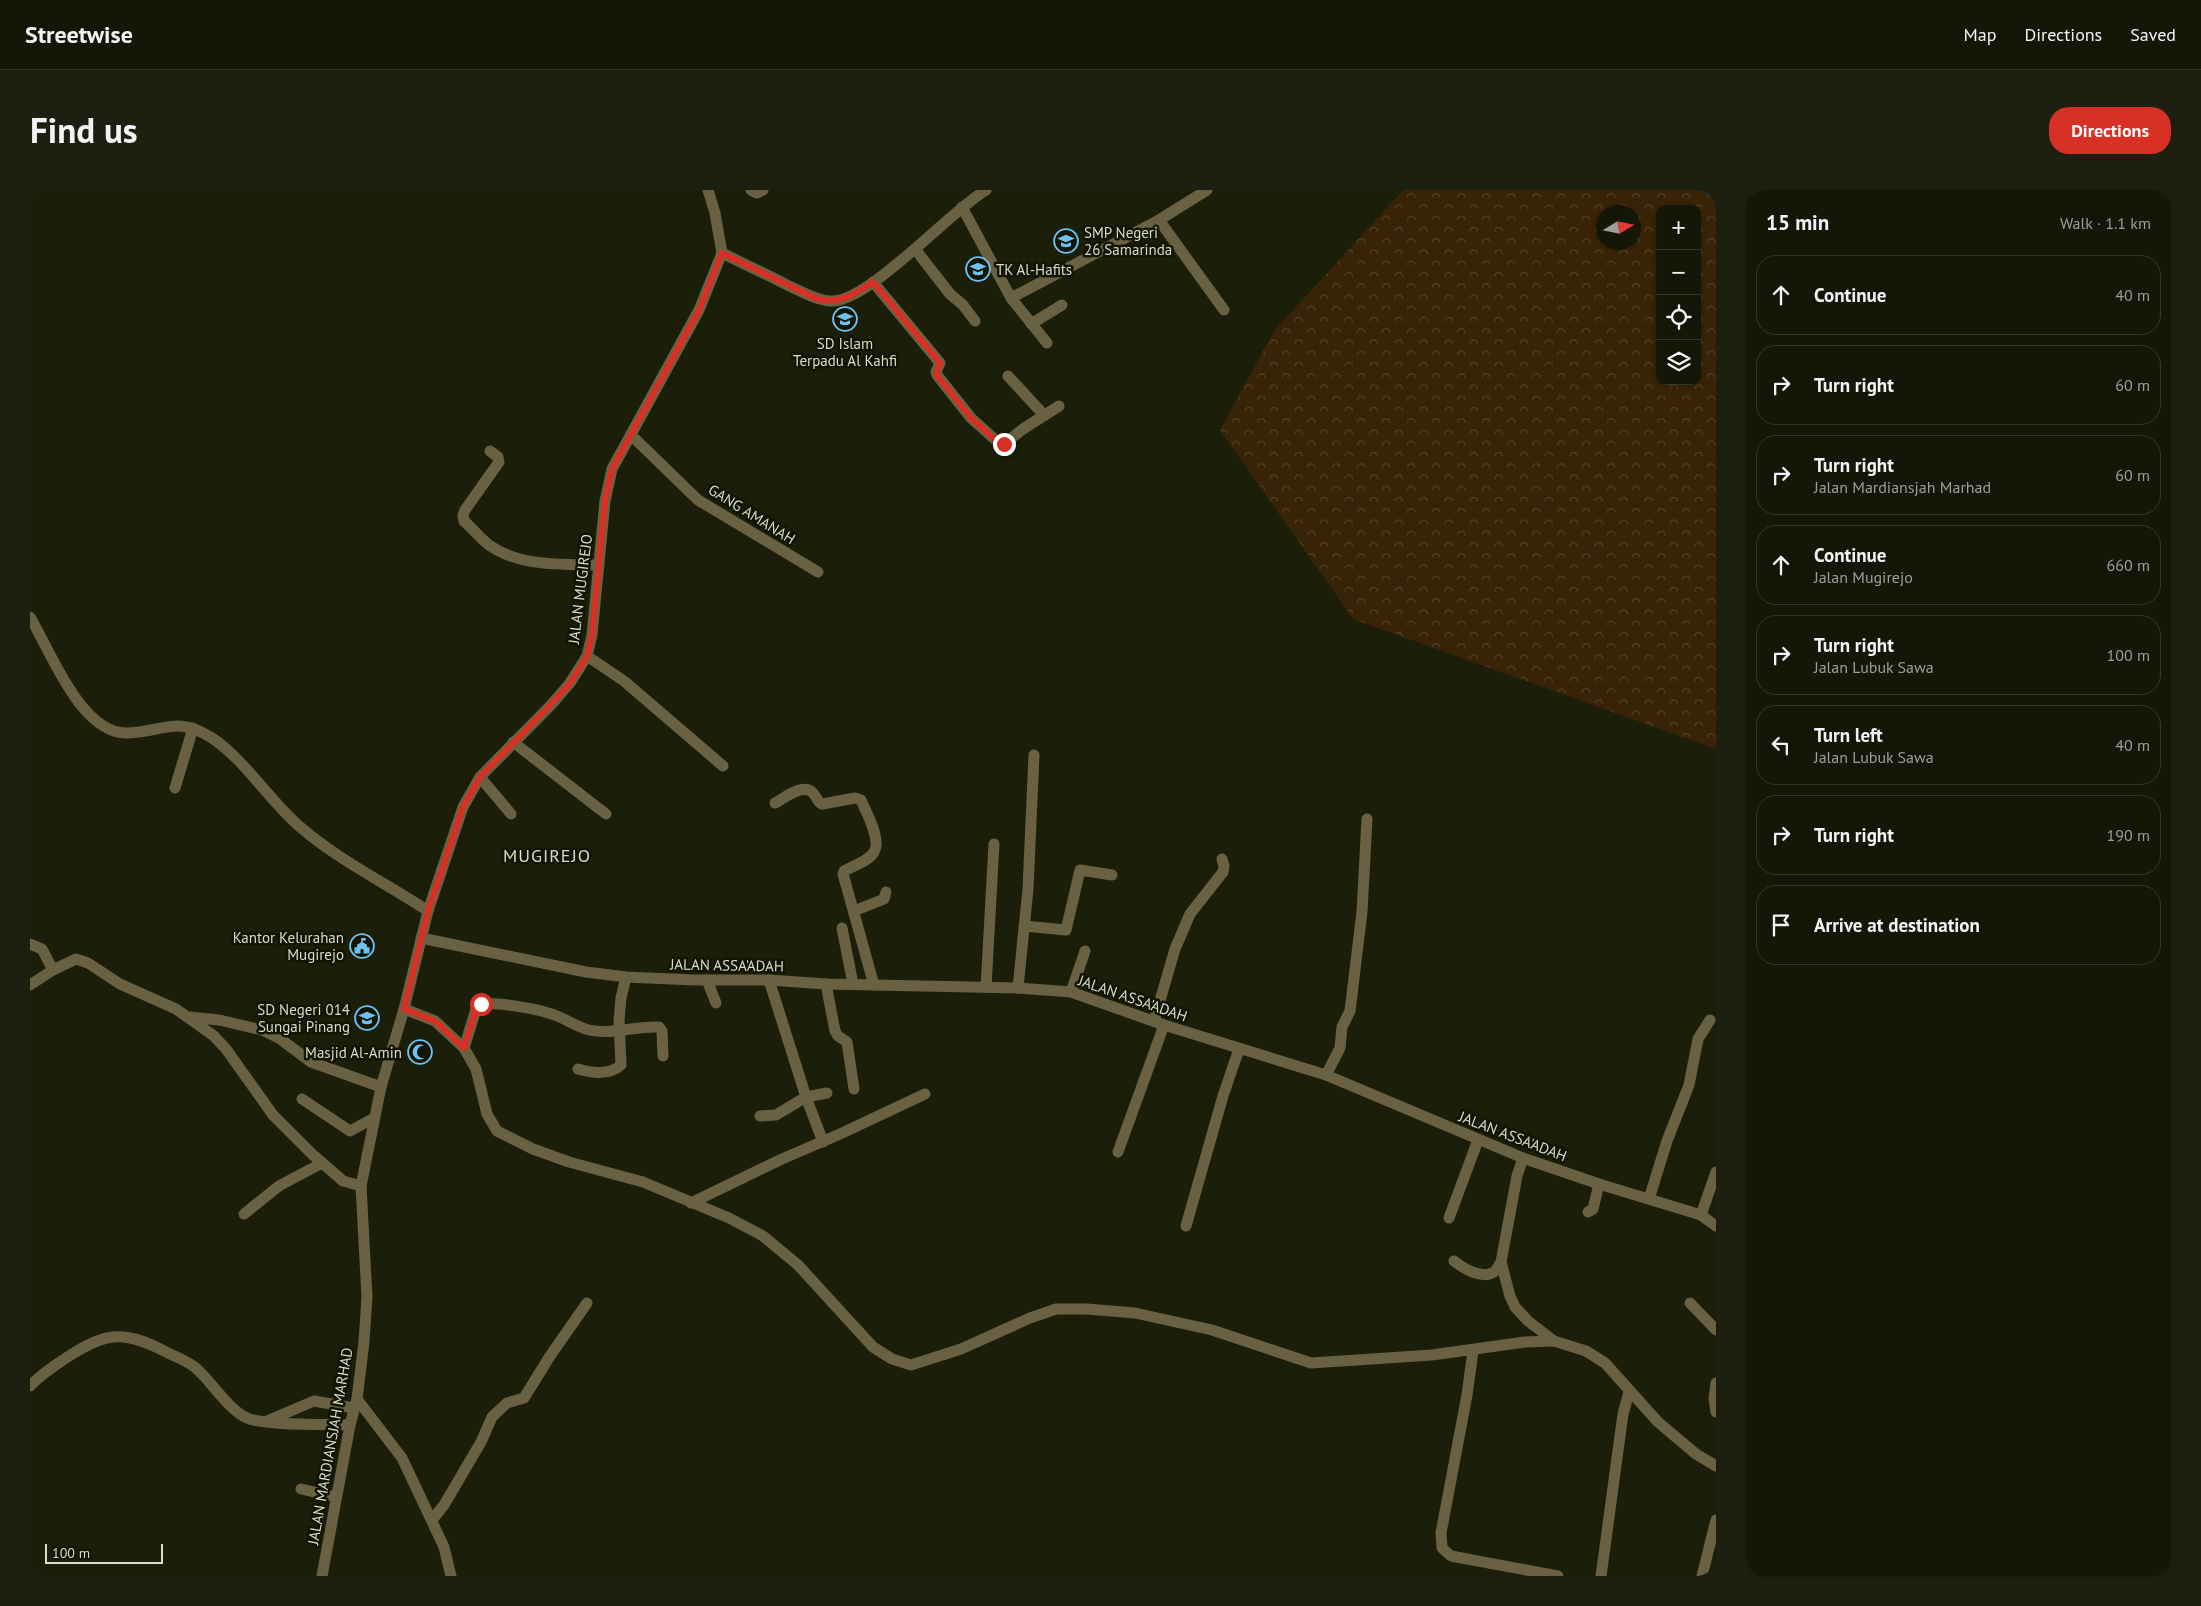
<!DOCTYPE html>
<html lang="en">
<head>
<meta charset="utf-8">
<style>
  :root { --surface:#141707; --page:#1d2011; --text:#f1f3f6; --muted:#9d9f9b; --line:#333628; --accent:#d93025 }
  body { margin:0; font-family:"PT Sans",sans-serif; background:var(--page); color:var(--text) }
  .controls { position:absolute; right:15px; top:15px; display:grid; overflow:hidden; border-radius:10px; box-shadow:0 1px 4px #0004 }
  .controls button { width:45px; height:45px; display:grid; place-items:center; padding:0; border:0; border-bottom:1px solid var(--line); background:var(--surface); color:var(--text); font:25px sans-serif }
  .compass { position:absolute; left:1566px; top:15px; width:45px; height:45px; border-radius:50%; background:var(--surface); box-shadow:0 1px 4px #0004; rotate:80deg }
  .scale { position:absolute; left:15px; bottom:12px; width:118px; box-sizing:border-box; padding-left:5px; border:2px solid #d9dcce; border-top:0; font-size:14px; line-height:18px; white-space:nowrap; color:#d9dcce; -webkit-text-stroke:4px #121502; paint-order:stroke }
  .stop { position:absolute; width:15px; height:15px; margin:-11px; border:4px solid #d93025; border-radius:50%; background:#fff }
  .stop.end { background:#d93025; border-color:#fff; box-shadow:0 1px 5px #0008 }
  .list { margin:0; padding:0; list-style:none }
  h2 { display:flex; justify-content:space-between; align-items:center; height:65px; margin:0; padding:0 20px; font-size:21px }
  h2 small { font-size:16px; font-weight:400; color:var(--muted) }
  .list li { display:grid; grid-template-columns:32px 1fr auto; gap:15px; align-items:center; box-sizing:border-box; height:80px; margin:0 10px 10px; padding:0 10px; border:1px solid var(--line); border-radius:20px }
  .list b { display:block; font-size:19px; white-space:nowrap }
  .list p { margin:0; font-size:16px; white-space:nowrap; color:var(--muted) }
  .list em { font-size:16px; font-style:normal; color:var(--muted) }
  .icon { flex:none; width:28px; height:28px; fill:none; stroke:currentColor; stroke-width:2; stroke-linecap:round; stroke-linejoin:round }
  .map { position:relative; flex:none; width:1686px; height:1386px; overflow:hidden; border-radius:20px }
  header { display:flex; align-items:center; gap:30px; box-sizing:border-box; height:70px; padding:0 25px; background:var(--surface); border-bottom:1px solid var(--line) }
  header strong { font-size:24px }
  nav { display:flex; gap:28px; margin-inline-start:auto; font-size:18px }
  .intro { display:flex; align-items:center; justify-content:space-between; box-sizing:border-box; height:120px; padding:0 30px }
  h1 { margin:0; font-size:35px }
  .button { padding:12px 22px; border-radius:20px; background:var(--accent); color:#fff; font-size:18px; font-weight:700 }
  main { display:flex; gap:30px; padding:0 30px }
  aside { flex:1; background:var(--surface); border-radius:20px; box-shadow:0 1px 4px #0004 }
  .map>svg:first-child { display:block }
  .forest { fill:url(#forest-crowns); fill-rule:evenodd }
  .lines { fill:none; stroke-linecap:round; stroke-linejoin:round }
  .minor { stroke:#6a6143; stroke-width:11 }
  .route { stroke:#d93025; stroke-width:6 }
  .labels { text-anchor:middle; dominant-baseline:central; stroke-width:5; stroke-linejoin:round; paint-order:stroke }
  .poi-label { font-size:15px; fill:#d9dcce; stroke:#121502; text-anchor:end }
  .street-label { font-size:15px; fill:#d9dcce; stroke:#121502 }
  .quarter-label { font-size:18px; letter-spacing:1px; fill:#d9dcce; stroke:#121502 }
</style>
</head>
<body>
<header>
<strong>Streetwise</strong>
<nav><a>Map</a><a>Directions</a><a>Saved</a></nav>
</header>
<div class="intro"><h1>Find us</h1><a class="button">Directions</a></div>
<main>
<div class="map">
<svg width="1686" height="1386" viewBox="0 0 1686 1386">
  <defs>
    <pattern id="forest-crowns" width="20" height="18" patternUnits="userSpaceOnUse" patternTransform="scale(1.25)"><rect width="20" height="18" fill="#392306"/><path d="M2 6a3 3 0 1 1 6 0M12 15a3 3 0 1 1 6 0" fill="none" stroke="#554229"/></pattern>
  </defs>
  <rect width="100%" height="100%" fill="#1b1f09"/>
  <!-- forest -->
  <path class="forest" d="M 1373,0 L 1686,0 L 1686,559 L 1323,429 L 1190,240 L 1244,141 ZM 1630,19 L 1667,19 L 1667,191 L 1630,191 ZM 1574,22 L 1604,22 L 1604,52 L 1574,52 Z"/>
  <g class="lines">
    <!-- minor -->
    <g class="minor">
      <path d="M 721,0 L 727,3 L 733,0"/>
      <path d="M 1177,0 L 1129,30 L 1194,120"/>
      <path d="M 932,17 L 981,108 L 1017,153"/>
      <path d="M 885,59 L 920,104 L 933,115 L 945,131"/>
      <path d="M 692,63 C 714,74 736,84 757,95 C 771,101 785,110 800,111 C 837,114 920,21 956,0"/>
      <path d="M 843,92 L 910,173 L 906,182 L 907,185 L 941,228 L 970,254 L 974,254 L 993,239 L 1029,216"/>
      <path d="M 981,108 L 1129,30"/>
      <path d="M 1001,134 L 1032,115"/>
      <path d="M 978,186 L 1014,225"/>
      <path d="M 601,245 L 668,310 L 788,382"/>
      <path d="M 460,261 L 468,267 L 469,272 L 435,320 L 433,325 L 434,331 C 442,338 450,348 459,355 C 490,377 533,374 569,375"/>
      <path d="M 0,427 C 20,460 51,545 98,543 C 134,542 146,525 182,548 C 214,569 239,610 269,636 C 308,670 356,693 398,721"/>
      <path d="M 557,466 L 594,491 L 693,576"/>
      <path d="M 483,552 L 576,624"/>
      <path d="M 450,587 L 481,624"/>
      <path d="M 145,598 L 163,538"/>
      <path d="M 745,613 C 753,609 772,593 782,602 C 787,606 786,611 792,614 L 825,608 L 831,610 C 836,622 852,650 844,662 C 839,671 823,676 814,681 L 813,684 L 844,795"/>
      <path d="M 824,721 L 854,709 L 856,702"/>
      <path d="M 994,736 L 1036,740 L 1050,680 L 1082,685"/>
      <path d="M 812,738 L 823,794"/>
      <path d="M 391,748 L 556,782 L 596,787 L 664,790 L 739,790 L 796,794 L 988,798 L 1041,802 L 1134,835 L 1296,885 L 1493,968 L 1569,994 L 1671,1025 L 1686,982"/>
      <path d="M 0,754 L 12,759 L 23,780"/>
      <path d="M 677,790 L 686,813"/>
      <path d="M 739,790 L 776,907 L 797,903"/>
      <path d="M 796,794 L 805,841 L 808,846 L 817,852 L 824,899"/>
      <path d="M 0,795 L 23,780 L 46,769 L 58,773 L 90,794 L 146,819 L 184,846 L 196,859 L 243,925 L 282,964 L 313,991 L 331,996"/>
      <path d="M 956,797 L 964,654"/>
      <path d="M 988,798 L 998,699 L 1004,565"/>
      <path d="M 1041,802 L 1055,761"/>
      <path d="M 374,819 L 405,831 L 434,858 L 446,879 L 457,924 L 467,941 L 503,959 L 539,972 L 613,992 L 699,1028 L 733,1046 L 768,1075 L 843,1157 L 862,1169 L 881,1175 L 931,1159 L 1000,1128 L 1026,1119 L 1057,1119 L 1105,1123 L 1182,1140 L 1281,1173 L 1402,1165 L 1495,1152 L 1524,1151"/>
      <path d="M 159,827 L 189,830 L 232,840 L 249,848 L 281,872 L 351,897"/>
      <path d="M 1124,831 L 1145,759 L 1160,724 L 1193,682 L 1194,676 L 1192,669"/>
      <path d="M 434,858 L 447,816 C 458,809 513,820 527,826 C 537,830 548,837 559,840 C 582,845 605,836 629,837 L 632,841 L 633,866"/>
      <path d="M 548,879 C 562,883 580,885 591,875 L 589,831 L 591,808 L 596,787"/>
      <path d="M 1296,885 L 1310,858 L 1312,837 L 1320,821 L 1332,722 L 1337,629"/>
      <path d="M 272,909 L 320,941 L 344,928"/>
      <path d="M 730,926 L 746,925 L 776,907 L 793,952"/>
      <path d="M 1088,962 L 1134,835"/>
      <path d="M 1619,1009 L 1637,951 L 1659,895 L 1668,849 L 1680,830"/>
      <path d="M 661,1013 L 752,969 L 810,944 L 895,904"/>
      <path d="M 1558,1022 L 1563,1019 L 1569,994"/>
      <path d="M 214,1024 L 249,996 L 292,973"/>
      <path d="M 1671,1025 L 1686,1036"/>
      <path d="M 1419,1028 L 1448,950"/>
      <path d="M 1156,1036 L 1193,906 L 1209,859"/>
      <path d="M 1424,1071 C 1433,1078 1452,1090 1464,1082 C 1467,1080 1469,1075 1471,1072 L 1487,986 L 1493,968"/>
      <path d="M 1471,1072 L 1480,1106 L 1485,1117 L 1498,1131 L 1524,1151 L 1556,1161 L 1575,1173 L 1628,1232 L 1666,1264 L 1686,1276"/>
      <path d="M 1660,1113 L 1686,1140"/>
      <path d="M 1443,1161 L 1437,1205 L 1411,1343 L 1412,1358 L 1421,1366 L 1528,1386"/>
      <path d="M 1686,1193 L 1684,1209 L 1686,1222"/>
      <path d="M 0,1196 C 10,1185 24,1176 36,1168 C 77,1141 95,1140 138,1163 C 148,1168 160,1172 168,1180 C 182,1193 199,1220 217,1228 C 234,1236 298,1234 320,1235"/>
      <path d="M 327,1209 L 372,1268 L 414,1357 L 421,1386"/>
      <path d="M 237,1231 L 284,1211 L 324,1218"/>
      <path d="M 271,1299 L 306,1307"/>
      <path d="M 402,1330 L 414,1315 L 451,1252 L 462,1227 L 477,1213 L 494,1208 L 520,1166 L 557,1113"/>
      <path d="M 292,1386 L 320,1235 L 327,1209 L 334,1152 L 337,1107 L 331,996 L 351,897 L 374,819 L 398,721 L 433,617 L 450,587 L 521,515 L 540,493 L 557,466 L 562,445 L 575,311 L 582,279 L 669,120 L 692,63 L 685,23 L 678,0"/>
      <path d="M 1571,1386 L 1593,1224 L 1599,1202"/>
      <path d="M 1672,1386 L 1686,1330"/>
    </g>
  </g>
  <g class="lines">
    <!-- route -->
    <path class="route" d="M 451,814 L 447,816 L 434,858 L 405,831 L 374,819 L 398,721 L 433,617 L 450,587 L 521,514 L 540,493 L 557,466 L 562,445 L 575,311 L 582,279 L 669,120 L 692,63 L 787,109 C 813,114 822,105 843,92 L 910,173 L 906,184 L 941,228 L 970,254 L 974,254"/>
  </g>
  <!-- icons -->
  <defs>
    <g id="school-ring" transform="scale(1.25)"><circle r="9.5" fill="#121502" stroke="#6dc2f3" stroke-width="1.5"/><path d="M0-5L7-2L0 1L-7-2ZM-4 1L0 2.5L4 1V4Q0 6-4 4Z" fill="#6dc2f3"/></g>
    <g id="civic-ring" transform="scale(1.25)"><circle r="9.5" fill="#121502" stroke="#6dc2f3" stroke-width="1.5"/><path d="M-.6-6.5H3V-4.5H.6V-3L4-1V1h2V6H-6V1h2V-1L-.6-3ZM-1.2 2.5V6h2.4V2.5Z" fill="#6dc2f3"/></g>
    <g id="mosque-ring" transform="scale(1.25)"><circle r="9.5" fill="#121502" stroke="#6dc2f3" stroke-width="1.5"/><path d="M3.5-4.9A6 6 0 1 0 3.5 4.9A5 5 0 1 1 3.5-4.9Z" fill="#6dc2f3"/></g>
  </defs>
  <g fill-rule="evenodd">
    <use href="#school-ring" x="1036" y="51"/>
    <use href="#school-ring" x="948" y="79"/>
    <use href="#school-ring" x="815" y="129"/>
    <use href="#civic-ring" x="332" y="756"/>
    <use href="#school-ring" x="337" y="828"/>
    <use href="#mosque-ring" x="390" y="862"/>
  </g>
  <g class="labels">
    <!-- poi labels -->
    <g class="poi-label">
      <text x="1054" y="42" text-anchor="start">SMP Negeri<tspan x="1054" dy="17">26 Samarinda</tspan></text>
      <text x="966" y="79" text-anchor="start">TK Al-Hafits</text>
      <text x="815" y="153" text-anchor="middle">SD Islam<tspan x="815" dy="17">Terpadu Al Kahfi</tspan></text>
      <text x="314" y="747">Kantor Kelurahan<tspan x="314" dy="17">Mugirejo</tspan></text>
      <text x="320" y="819">SD Negeri 014<tspan x="320" dy="17">Sungai Pinang</tspan></text>
      <text x="372" y="862">Masjid Al-Amin</text>
    </g>
    <!-- street labels -->
    <g class="street-label">
      <text transform="translate(722 324) rotate(32)">GANG AMANAH</text>
      <text transform="translate(550 399) rotate(-83)">JALAN MUGIREJO</text>
      <text transform="translate(697 775) rotate(1)">JALAN ASSA'ADAH</text>
      <text transform="translate(1103 808) rotate(19)">JALAN ASSA'ADAH</text>
      <text transform="translate(1483 946) rotate(21)">JALAN ASSA'ADAH</text>
      <text transform="translate(300 1256) rotate(-80)">JALAN MARDIANSJAH MARHAD</text>
    </g>
    <!-- quarter labels -->
    <g class="quarter-label">
      <text x="517" y="665">MUGIREJO</text>
    </g>
  </g>
</svg>
<div class="controls">
<button>+</button>
<button>−</button>
<button><svg class="icon" aria-label="locate" viewBox="0 0 24 24"><circle cx="12" cy="12" r="6"/><path d="M12 2v4M12 18v4M2 12h4M18 12h4"/></svg></button>
<button><svg class="icon" aria-label="layers" viewBox="0 0 24 24"><path d="M12 4l9 5-9 5-9-5zM3 14l9 5 9-5"/></svg></button>
</div>
<svg class="compass" viewBox="-18 -18 36 36"><path d="M0-13l5 13h-10z" fill="#e53935"/><path d="M0 13l5-13h-10z" fill="#9d9f9b"/></svg>
<div class="scale">100 m</div>
<div class="stop" style="left:451px;top:814px"></div>
<div class="stop end" style="left:974px;top:254px"></div>
</div>
<aside>
<h2>15 min<small>Walk · 1.1 km</small></h2>
<ul class="list">
<li><svg class="icon" aria-label="ahead" viewBox="0 0 24 24"><path d="M12 20V5M6 11l6-6 6 6"/></svg><div><b>Continue</b></div><em>40 m</em></li>
<li><svg class="icon" aria-label="right" viewBox="0 0 24 24"><path d="M7 20v-9h11M14 6l5 5-5 5"/></svg><div><b>Turn right</b></div><em>60 m</em></li>
<li><svg class="icon" aria-label="right" viewBox="0 0 24 24"><path d="M7 20v-9h11M14 6l5 5-5 5"/></svg><div><b>Turn right</b><p>Jalan Mardiansjah Marhad</p></div><em>60 m</em></li>
<li><svg class="icon" aria-label="ahead" viewBox="0 0 24 24"><path d="M12 20V5M6 11l6-6 6 6"/></svg><div><b>Continue</b><p>Jalan Mugirejo</p></div><em>660 m</em></li>
<li><svg class="icon" aria-label="right" viewBox="0 0 24 24"><path d="M7 20v-9h11M14 6l5 5-5 5"/></svg><div><b>Turn right</b><p>Jalan Lubuk Sawa</p></div><em>100 m</em></li>
<li><svg class="icon" aria-label="left" viewBox="0 0 24 24"><path d="M17 20v-9H6M10 6l-5 5 5 5"/></svg><div><b>Turn left</b><p>Jalan Lubuk Sawa</p></div><em>40 m</em></li>
<li><svg class="icon" aria-label="right" viewBox="0 0 24 24"><path d="M7 20v-9h11M14 6l5 5-5 5"/></svg><div><b>Turn right</b></div><em>190 m</em></li>
<li><svg class="icon" aria-label="arrive" viewBox="0 0 24 24"><path d="M6 21V4h12l-3 4 3 4H6"/></svg><div><b>Arrive at destination</b></div></li>
</ul>
</aside>
</main>
</body>
</html>
